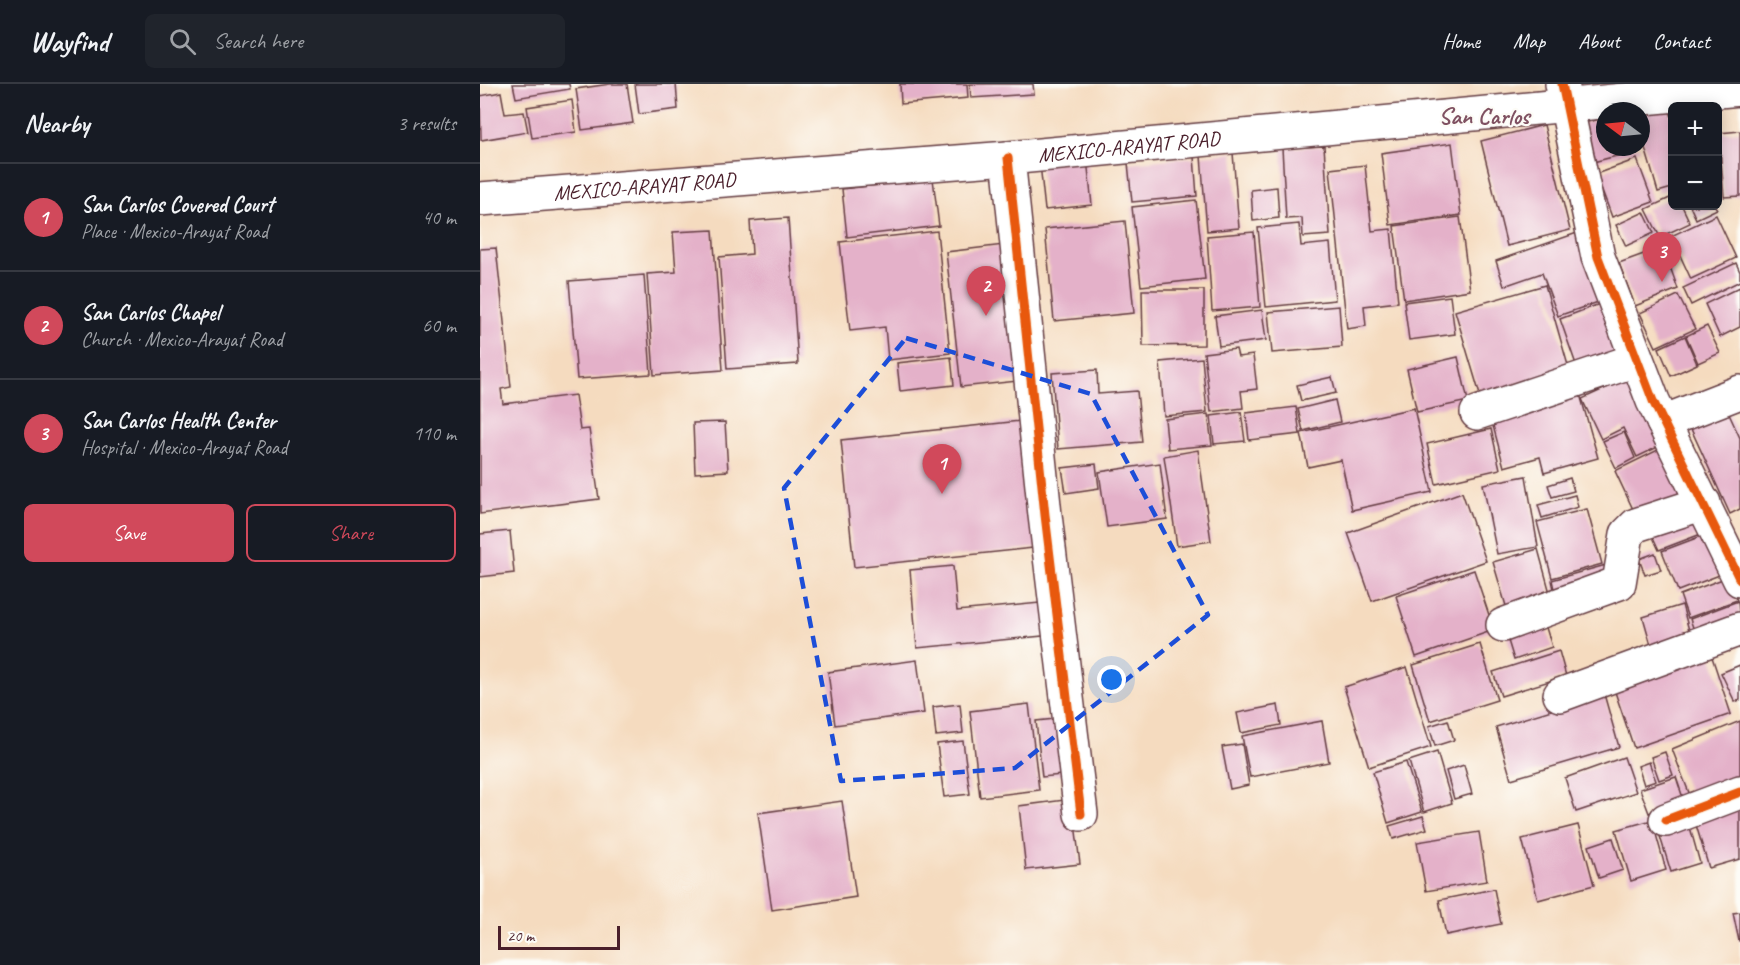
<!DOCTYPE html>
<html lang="en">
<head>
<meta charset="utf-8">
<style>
  :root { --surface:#171b24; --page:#20242c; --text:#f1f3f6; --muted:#9ea1a6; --line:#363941; --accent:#d1495b }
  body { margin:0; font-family:Caveat,sans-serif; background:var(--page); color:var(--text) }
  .controls { position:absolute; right:18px; top:18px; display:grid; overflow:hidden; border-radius:9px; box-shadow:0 3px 15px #0003 }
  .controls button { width:54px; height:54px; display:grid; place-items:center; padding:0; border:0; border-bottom:2px solid var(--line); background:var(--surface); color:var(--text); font:30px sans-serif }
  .compass { position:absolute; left:1116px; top:18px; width:54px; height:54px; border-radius:50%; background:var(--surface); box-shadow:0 3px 15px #0003; rotate:286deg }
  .scale { position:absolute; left:18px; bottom:15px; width:122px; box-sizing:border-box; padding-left:6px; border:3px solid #4a1f2b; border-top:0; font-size:16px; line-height:21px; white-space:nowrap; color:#4a1f2b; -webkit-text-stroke:4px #fdfcf7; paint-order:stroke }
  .you { position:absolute; left:632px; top:596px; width:21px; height:21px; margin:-15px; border:4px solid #fff; border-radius:50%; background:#1a73e8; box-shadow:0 0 0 9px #1a73e833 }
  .badge { display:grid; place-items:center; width:39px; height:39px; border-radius:50%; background:var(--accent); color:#fff; font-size:20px; font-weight:700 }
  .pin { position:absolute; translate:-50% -50px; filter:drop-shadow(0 2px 3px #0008) }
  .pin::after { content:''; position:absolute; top:32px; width:21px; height:18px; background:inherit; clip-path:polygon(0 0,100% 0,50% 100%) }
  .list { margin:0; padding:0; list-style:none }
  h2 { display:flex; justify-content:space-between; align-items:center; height:78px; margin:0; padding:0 24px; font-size:26px }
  h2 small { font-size:20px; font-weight:400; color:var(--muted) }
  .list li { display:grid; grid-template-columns:39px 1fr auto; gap:18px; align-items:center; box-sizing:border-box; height:108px; padding:0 24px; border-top:2px solid var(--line) }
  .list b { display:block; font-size:22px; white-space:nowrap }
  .list p { margin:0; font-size:20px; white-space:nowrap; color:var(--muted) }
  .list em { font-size:20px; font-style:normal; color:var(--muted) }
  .actions { display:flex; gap:12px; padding:18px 24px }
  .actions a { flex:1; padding:14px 0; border:2px solid var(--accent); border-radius:9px; text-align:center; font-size:21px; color:var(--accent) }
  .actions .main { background:var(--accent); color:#fff }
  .icon { flex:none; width:33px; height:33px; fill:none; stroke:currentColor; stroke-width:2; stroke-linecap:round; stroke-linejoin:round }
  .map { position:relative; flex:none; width:1260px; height:881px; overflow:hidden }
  header { display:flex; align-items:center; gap:36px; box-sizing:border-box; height:84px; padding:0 30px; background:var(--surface); border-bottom:2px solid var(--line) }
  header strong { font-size:28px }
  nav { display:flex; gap:33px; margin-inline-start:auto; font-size:21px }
  .search { width:420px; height:54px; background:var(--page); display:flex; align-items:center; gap:15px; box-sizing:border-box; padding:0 21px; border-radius:9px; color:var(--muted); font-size:22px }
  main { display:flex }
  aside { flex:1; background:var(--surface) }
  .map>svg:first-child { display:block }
  .building { fill:#e4b1c9 }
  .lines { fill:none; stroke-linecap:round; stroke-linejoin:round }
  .minor-casing { stroke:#643b41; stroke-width:36 }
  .major-casing { stroke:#643b41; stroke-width:36 }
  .minor { stroke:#fff; stroke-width:33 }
  .major { stroke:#fff; stroke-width:33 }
  .cycleway-casing { stroke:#fdfcf7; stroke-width:13 }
  .cycleway { stroke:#e8590c; stroke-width:9 }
  .marked { fill:none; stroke:#1d4ed8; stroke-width:4.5; stroke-dasharray:12 8; stroke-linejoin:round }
  .labels { text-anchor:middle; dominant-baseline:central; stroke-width:4.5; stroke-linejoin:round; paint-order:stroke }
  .street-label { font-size:21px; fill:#4a1f2b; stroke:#fdfcf7 }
  .quarter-label { font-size:24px; font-weight:bold; fill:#805262; stroke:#fdfcf7 }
</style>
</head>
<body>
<header>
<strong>Wayfind</strong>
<div class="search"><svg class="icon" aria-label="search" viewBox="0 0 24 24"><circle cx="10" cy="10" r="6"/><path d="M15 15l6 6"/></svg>Search here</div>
<nav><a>Home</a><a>Map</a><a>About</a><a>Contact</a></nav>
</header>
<main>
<aside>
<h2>Nearby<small>3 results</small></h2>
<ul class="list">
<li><span class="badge">1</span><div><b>San Carlos Covered Court</b><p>Place · Mexico-Arayat Road</p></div><em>40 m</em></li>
<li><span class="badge">2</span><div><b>San Carlos Chapel</b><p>Church · Mexico-Arayat Road</p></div><em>60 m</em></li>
<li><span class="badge">3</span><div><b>San Carlos Health Center</b><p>Hospital · Mexico-Arayat Road</p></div><em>110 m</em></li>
</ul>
<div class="actions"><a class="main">Save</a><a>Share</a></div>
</aside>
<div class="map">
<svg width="1260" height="881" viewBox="0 0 1260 881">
  <rect width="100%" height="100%" fill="#fdfcf7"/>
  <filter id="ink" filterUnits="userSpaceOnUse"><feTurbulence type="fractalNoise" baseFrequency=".0167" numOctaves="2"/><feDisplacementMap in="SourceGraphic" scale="12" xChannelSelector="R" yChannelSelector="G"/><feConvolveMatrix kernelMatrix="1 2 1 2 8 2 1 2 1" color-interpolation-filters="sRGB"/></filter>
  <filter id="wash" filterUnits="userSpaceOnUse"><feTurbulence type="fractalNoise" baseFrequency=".008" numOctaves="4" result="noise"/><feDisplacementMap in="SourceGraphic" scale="24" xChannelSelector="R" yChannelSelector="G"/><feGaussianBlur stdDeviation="1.35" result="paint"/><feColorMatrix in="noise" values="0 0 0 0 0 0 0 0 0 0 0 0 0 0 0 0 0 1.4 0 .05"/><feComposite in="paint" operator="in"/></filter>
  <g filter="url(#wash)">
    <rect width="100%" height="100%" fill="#f5dbbf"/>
    <g id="blocks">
      <!-- building -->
      <g class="building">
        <path d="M 33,0 L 89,0 L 90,5 L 36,14 Z"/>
        <path d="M 130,0 L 147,0 L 153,39 L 102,46 L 96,5 Z"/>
        <path d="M 155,0 L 196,0 L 198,25 L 159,30 Z"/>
        <path d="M 420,0 L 487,0 L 488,14 L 421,20 Z"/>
        <path d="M 490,0 L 553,0 L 554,10 L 491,14 Z"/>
        <path d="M 21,8 L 25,30 L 44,28 L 48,48 L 1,56 L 0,12 Z"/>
        <path d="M 92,16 L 96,48 L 52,54 L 47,23 Z"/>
        <path d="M 1189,22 L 1192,34 L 1192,104 L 1178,108 L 1161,50 L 1161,30 Z"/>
        <path d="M 1125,34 L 1125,63 L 1159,63 L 1160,66 L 1113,78 L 1103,39 Z"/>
        <path d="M 1064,41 L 1090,146 L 1027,162 L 1001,57 Z"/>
        <path d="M 1260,47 L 1260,112 L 1244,113 L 1239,49 Z"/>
        <path d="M 972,59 L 981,131 L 910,141 L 901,69 Z"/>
        <path d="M 844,62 L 850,151 L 823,153 L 822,134 L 806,135 L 802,64 Z"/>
        <path d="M 753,69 L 759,144 L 727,147 L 721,72 Z"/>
        <path d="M 714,73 L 717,112 L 652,118 L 648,79 Z"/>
        <path d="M 607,75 L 612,121 L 565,126 L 560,80 Z"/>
        <path d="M 1157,75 L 1173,118 L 1132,133 L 1116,90 Z"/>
        <path d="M 885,81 L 892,147 L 911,145 L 918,218 L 884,222 L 886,242 L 867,245 L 850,85 Z"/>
        <path d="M 453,95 L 459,142 L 367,153 L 362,105 Z"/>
        <path d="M 797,103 L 799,134 L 773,137 L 771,106 Z"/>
        <path d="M 1192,113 L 1192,122 L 1202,122 L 1210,139 L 1180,153 L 1166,125 Z"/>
        <path d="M 716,116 L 725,195 L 661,202 L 652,123 Z"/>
        <path d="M 1210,122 L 1235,122 L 1237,125 L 1216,135 Z"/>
        <path d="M 1164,128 L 1174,149 L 1146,162 L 1136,141 Z"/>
        <path d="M 1236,131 L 1256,174 L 1211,195 L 1191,152 Z"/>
        <path d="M 980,133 L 990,206 L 924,216 L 914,142 Z"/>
        <path d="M 308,134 L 318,280 L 247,285 L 239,173 L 272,170 L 270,137 Z"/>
        <path d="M 645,137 L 654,229 L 574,237 L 565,145 Z"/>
        <path d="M 819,140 L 821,162 L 850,159 L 855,216 L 786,223 L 778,144 Z"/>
        <path d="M 233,146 L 243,286 L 174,291 L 167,190 L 196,188 L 193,148 Z"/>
        <path d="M 457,147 L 470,269 L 408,276 L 405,243 L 370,247 L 360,158 Z"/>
        <path d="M 774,148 L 780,223 L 732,227 L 727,152 Z"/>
        <path d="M 1100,148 L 1124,216 L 1078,232 L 1062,189 L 1024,202 L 1016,177 Z"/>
        <path d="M 532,160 L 547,296 L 481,303 L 466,168 Z"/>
        <path d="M 1183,163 L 1198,205 L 1155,222 L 1139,179 Z"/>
        <path d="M 16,164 L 31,303 L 21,305 L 23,320 L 95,311 L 100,346 L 109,345 L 119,415 L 0,430 L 0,165 Z"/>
        <path d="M 1256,179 L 1260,188 L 1260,197 L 1211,221 L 1203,204 Z"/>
        <path d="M 164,191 L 171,290 L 97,295 L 89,197 Z"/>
        <path d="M 1065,201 L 1089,285 L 1000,311 L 975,227 Z"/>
        <path d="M 1260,203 L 1260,243 L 1240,253 L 1225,220 Z"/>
        <path d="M 662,206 L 724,206 L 724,261 L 663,262 Z"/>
        <path d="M 1198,211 L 1215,245 L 1176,263 L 1160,229 Z"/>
        <path d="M 970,212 L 975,250 L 929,256 L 924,218 Z"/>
        <path d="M 1130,216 L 1150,271 L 1099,289 L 1080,235 Z"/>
        <path d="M 859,222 L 862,263 L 792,269 L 788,228 Z"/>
        <path d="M 782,226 L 786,256 L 739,262 L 735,232 Z"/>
        <path d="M 1227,242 L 1240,269 L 1218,279 L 1206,252 Z"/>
        <path d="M 1205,252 L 1217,280 L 1191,292 L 1179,264 Z"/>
        <path d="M 756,265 L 758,273 L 773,271 L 777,305 L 761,307 L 763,324 L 731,328 L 724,269 Z"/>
        <path d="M 471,273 L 474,301 L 420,307 L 417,279 Z"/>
        <path d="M 978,273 L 988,317 L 937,328 L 927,285 Z"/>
        <path d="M 722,274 L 727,328 L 684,332 L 680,278 Z"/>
        <path d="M 617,286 L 618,310 L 657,307 L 662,358 L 578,365 L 572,289 Z"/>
        <path d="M 852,293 L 856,309 L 821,317 L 817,301 Z"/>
        <path d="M 1150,293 L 1182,361 L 1157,373 L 1143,344 L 1121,355 L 1102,315 Z"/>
        <path d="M 1100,310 L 1118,374 L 1064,389 L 1060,373 L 1024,383 L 1011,334 Z"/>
        <path d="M 855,316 L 860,338 L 823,347 L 818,325 Z"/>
        <path d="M 1243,317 L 1260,354 L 1260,425 L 1250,430 L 1206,334 Z"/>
        <path d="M 816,323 L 820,350 L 769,356 L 766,329 Z"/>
        <path d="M 934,324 L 952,408 L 872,426 L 861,376 L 828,383 L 821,349 Z"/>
        <path d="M 761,328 L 765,357 L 734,360 L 731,332 Z"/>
        <path d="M 728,330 L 732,361 L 688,365 L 685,335 Z"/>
        <path d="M 550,336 L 563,463 L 374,483 L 361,356 Z"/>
        <path d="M 245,338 L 248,387 L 215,389 L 213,339 Z"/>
        <path d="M 1011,345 L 1020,385 L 956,400 L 947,360 Z"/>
        <path d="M 1144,348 L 1155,374 L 1136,384 L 1123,357 Z"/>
        <path d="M 1184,363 L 1208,415 L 1159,438 L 1135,387 Z"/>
        <path d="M 718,366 L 731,457 L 697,462 L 684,372 Z"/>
        <path d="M 680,379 L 687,435 L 627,443 L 619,388 Z"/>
        <path d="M 616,380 L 619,404 L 586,409 L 582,384 Z"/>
        <path d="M 1046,392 L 1058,463 L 1017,470 L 1003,400 Z"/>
        <path d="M 1090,394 L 1094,407 L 1072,413 L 1068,401 Z"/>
        <path d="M 982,408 L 1006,477 L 892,517 L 868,449 Z"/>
        <path d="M 1095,411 L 1098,423 L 1062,434 L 1058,421 Z"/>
        <path d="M 1107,425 L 1122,480 L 1072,494 L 1057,438 Z"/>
        <path d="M 1215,435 L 1221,450 L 1179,466 L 1172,451 Z"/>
        <path d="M 30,447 L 34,489 L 0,493 L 0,450 Z"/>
        <path d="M 1227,450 L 1242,490 L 1198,507 L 1182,467 Z"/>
        <path d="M 1058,465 L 1070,509 L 1026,522 L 1013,478 Z"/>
        <path d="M 1175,469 L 1181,486 L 1165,491 L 1159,475 Z"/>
        <path d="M 1126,481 L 1131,498 L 1076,514 L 1072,496 Z"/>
        <path d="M 473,482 L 477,527 L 570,518 L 573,551 L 437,564 L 430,486 Z"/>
        <path d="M 994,486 L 1014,546 L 936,573 L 916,512 Z"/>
        <path d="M 1248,493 L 1257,516 L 1208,534 L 1200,511 Z"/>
        <path d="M 1258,517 L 1260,542 L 1218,558 L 1210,535 Z"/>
        <path d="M 1202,521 L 1212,557 L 1173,568 L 1163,533 Z"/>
        <path d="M 1064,537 L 1072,563 L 1034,576 L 1026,550 Z"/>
        <path d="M 1000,560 L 1017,616 L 950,637 L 933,581 Z"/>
        <path d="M 1079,567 L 1086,592 L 1021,612 L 1013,588 Z"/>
        <path d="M 1231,570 L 1251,630 L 1154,664 L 1134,605 Z"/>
        <path d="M 437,576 L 444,629 L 355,641 L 348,588 Z"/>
        <path d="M 1260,581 L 1260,616 L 1255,618 L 1241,589 Z"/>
        <path d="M 927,583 L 951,663 L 889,683 L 864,603 Z"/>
        <path d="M 1124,610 L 1139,663 L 1031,695 L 1016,643 Z"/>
        <path d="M 480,620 L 483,649 L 456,652 L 453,623 Z"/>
        <path d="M 549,620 L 559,706 L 500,713 L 490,627 Z"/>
        <path d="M 798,621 L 801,641 L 761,649 L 757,629 Z"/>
        <path d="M 585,634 L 591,690 L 562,693 L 556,637 Z"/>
        <path d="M 968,636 L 974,656 L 955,662 L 949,642 Z"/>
        <path d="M 842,637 L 849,678 L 770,693 L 762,652 Z"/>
        <path d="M 1260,637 L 1260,700 L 1213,719 L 1192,665 Z"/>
        <path d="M 483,657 L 490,710 L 464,713 L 457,660 Z"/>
        <path d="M 762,660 L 769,701 L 750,705 L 742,663 Z"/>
        <path d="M 957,668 L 972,719 L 944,728 L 929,677 Z"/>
        <path d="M 1185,668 L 1193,691 L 1179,696 L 1171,673 Z"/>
        <path d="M 1144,673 L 1156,708 L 1096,728 L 1085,694 Z"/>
        <path d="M 926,678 L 942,728 L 908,739 L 893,688 Z"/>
        <path d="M 1169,678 L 1176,697 L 1164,701 L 1158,682 Z"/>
        <path d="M 984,681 L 992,710 L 974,715 L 966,687 Z"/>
        <path d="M 1196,693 L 1204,717 L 1169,729 L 1160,705 Z"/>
        <path d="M 592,715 L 600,780 L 546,786 L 539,722 Z"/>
        <path d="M 1260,716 L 1260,775 L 1229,784 L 1213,731 Z"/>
        <path d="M 362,717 L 376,813 L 292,826 L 278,729 Z"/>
        <path d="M 943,732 L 947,745 L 913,755 L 909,742 Z"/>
        <path d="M 1172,736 L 1186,786 L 1151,797 L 1136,746 Z"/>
        <path d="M 1208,736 L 1220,779 L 1191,788 L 1178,746 Z"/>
        <path d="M 1098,741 L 1114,801 L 1058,816 L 1042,755 Z"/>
        <path d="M 999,748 L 1007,797 L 946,807 L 937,758 Z"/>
        <path d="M 1133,754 L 1143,786 L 1119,794 L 1109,762 Z"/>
        <path d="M 1014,805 L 1021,840 L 966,851 L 959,816 Z"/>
        <path d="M 1260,828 L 1260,857 L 1259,857 L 1253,829 Z"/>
      </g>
    </g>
  </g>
  <g filter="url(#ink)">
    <use href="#blocks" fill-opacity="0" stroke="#643b41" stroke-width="1.5"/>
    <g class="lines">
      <!-- minor casing -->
      <g class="minor-casing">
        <g id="minor">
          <path d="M 1082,0 L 1118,173 L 1173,317 L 1260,496"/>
          <path d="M 528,74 L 565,431 L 601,730"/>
          <path d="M 997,329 L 1156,276"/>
          <path d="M 1183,338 L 1260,308"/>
          <path d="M 1023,541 L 1139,499 L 1147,450 L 1156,441 L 1224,419"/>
          <path d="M 1080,611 L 1260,545"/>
          <path d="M 1186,736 L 1260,708"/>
        </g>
      </g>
      <!-- major casing -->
      <g class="major-casing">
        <g id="major">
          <path id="s1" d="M 0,115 L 528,74 L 1260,5"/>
        </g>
      </g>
      <!-- minor -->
      <use href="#minor" class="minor"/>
      <!-- major -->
      <use href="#major" class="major"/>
      <!-- cycleway casing -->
      <g class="cycleway-casing">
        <g id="cycleway">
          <path d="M 1082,0 L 1118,173 L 1173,317 L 1260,496"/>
          <path d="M 528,74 L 565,431 L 601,730"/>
          <path d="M 1186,736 L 1260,708"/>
        </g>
      </g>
      <!-- cycleway -->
      <use href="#cycleway" class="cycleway"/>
    </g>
  </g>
  <!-- marked area -->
  <path class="marked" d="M 426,254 L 611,310 L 728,531 L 535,684 L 361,697 L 304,404 Z"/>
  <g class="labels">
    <!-- street labels -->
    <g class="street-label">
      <text stroke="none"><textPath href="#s1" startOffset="651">MEXICO-ARAYAT ROAD</textPath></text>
      <text stroke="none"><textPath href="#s1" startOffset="165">MEXICO-ARAYAT ROAD</textPath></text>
    </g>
    <!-- quarter labels -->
    <g class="quarter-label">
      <text x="1004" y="32">San Carlos</text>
    </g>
  </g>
</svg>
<div class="controls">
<button>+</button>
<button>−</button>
</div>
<svg class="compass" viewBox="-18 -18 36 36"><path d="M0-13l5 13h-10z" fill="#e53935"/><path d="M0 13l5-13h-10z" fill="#9ea1a6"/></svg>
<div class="scale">20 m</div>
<div class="you"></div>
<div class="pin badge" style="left:462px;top:410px">1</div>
<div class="pin badge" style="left:506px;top:232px">2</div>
<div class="pin badge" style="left:1182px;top:198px">3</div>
</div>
</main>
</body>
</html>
